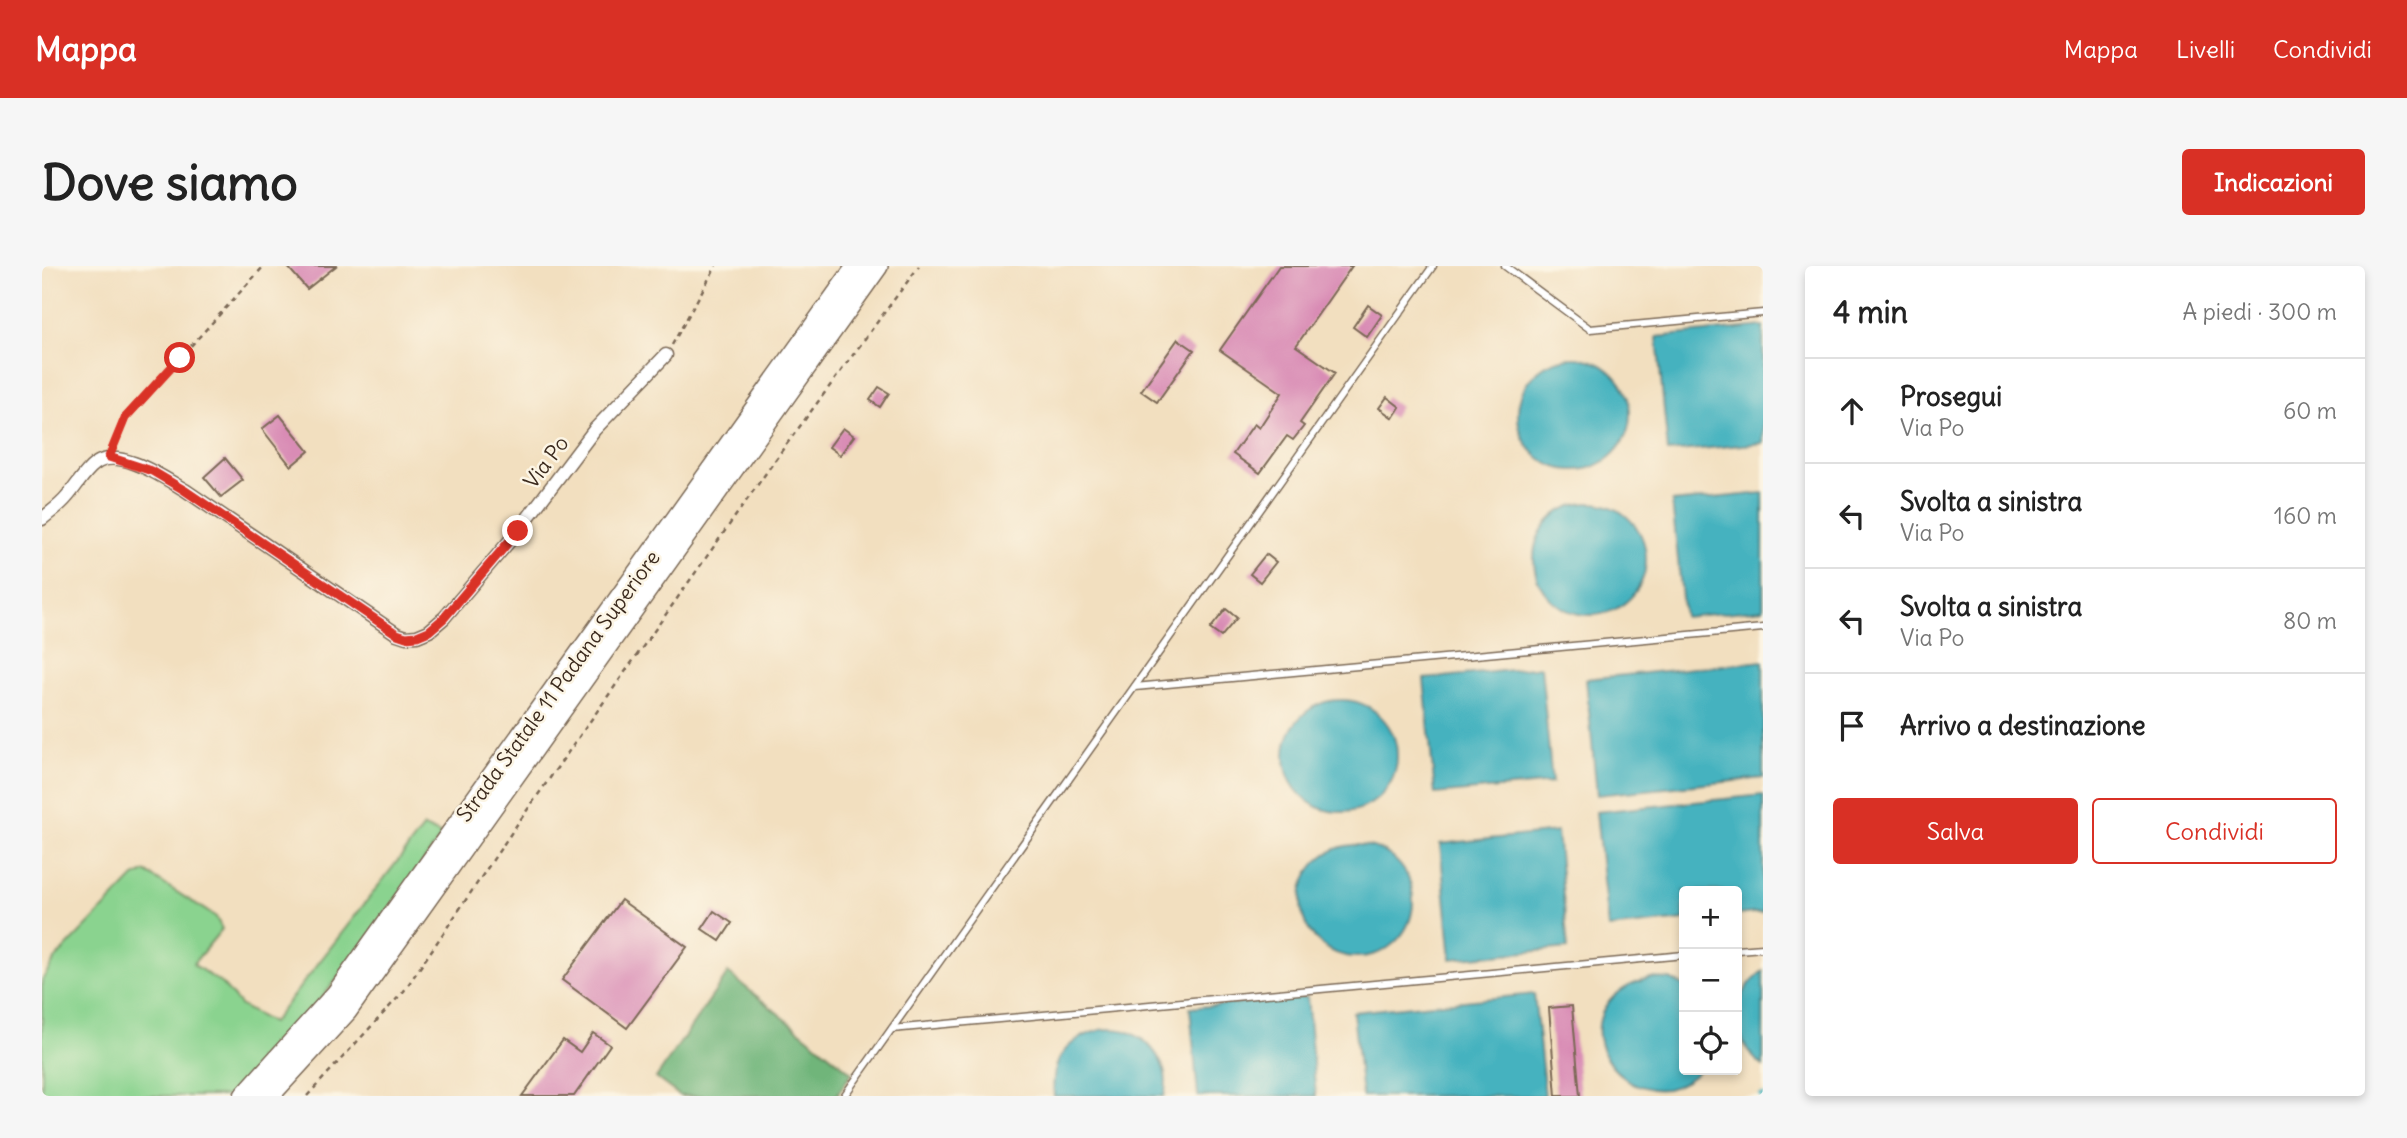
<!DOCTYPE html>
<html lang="it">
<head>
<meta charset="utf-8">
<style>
  :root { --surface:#fff; --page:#f6f6f6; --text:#222; --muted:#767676; --line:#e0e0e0; --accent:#d93025 }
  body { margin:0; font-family:Delius,sans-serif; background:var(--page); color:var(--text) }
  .controls { position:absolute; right:21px; bottom:21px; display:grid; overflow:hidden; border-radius:7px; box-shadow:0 4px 10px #0003 }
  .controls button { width:63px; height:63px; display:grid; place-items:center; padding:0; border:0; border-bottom:2px solid var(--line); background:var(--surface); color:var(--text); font:35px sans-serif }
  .stop { position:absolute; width:21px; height:21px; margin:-16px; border:5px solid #d93025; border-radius:50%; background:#fff }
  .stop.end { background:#d93025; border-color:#fff; box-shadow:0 2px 7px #0008 }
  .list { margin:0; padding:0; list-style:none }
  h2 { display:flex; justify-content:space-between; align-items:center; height:91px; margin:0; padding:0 28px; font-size:30px }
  h2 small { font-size:23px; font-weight:400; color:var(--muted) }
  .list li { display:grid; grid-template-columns:46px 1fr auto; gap:21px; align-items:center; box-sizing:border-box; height:105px; padding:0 28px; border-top:2px solid var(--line) }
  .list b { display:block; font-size:26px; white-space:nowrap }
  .list p { margin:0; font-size:23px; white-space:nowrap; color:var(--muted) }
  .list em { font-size:23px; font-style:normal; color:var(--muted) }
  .actions { display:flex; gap:14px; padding:21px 28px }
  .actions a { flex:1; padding:16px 0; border:2px solid var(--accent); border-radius:7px; text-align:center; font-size:24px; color:var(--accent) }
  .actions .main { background:var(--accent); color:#fff }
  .icon { flex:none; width:38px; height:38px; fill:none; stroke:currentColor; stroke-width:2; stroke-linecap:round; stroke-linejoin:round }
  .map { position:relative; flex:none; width:1721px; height:830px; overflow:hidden; border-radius:7px }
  header { display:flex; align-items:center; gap:42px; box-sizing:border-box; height:98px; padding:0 35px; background:var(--accent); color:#fff }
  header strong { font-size:33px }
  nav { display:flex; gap:38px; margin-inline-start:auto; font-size:24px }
  .intro { display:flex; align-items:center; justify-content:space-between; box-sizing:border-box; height:168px; padding:0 42px }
  h1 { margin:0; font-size:49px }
  .button { padding:18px 32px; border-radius:7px; background:var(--accent); color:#fff; font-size:24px; font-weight:700 }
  main { display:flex; gap:42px; padding:0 42px }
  aside { flex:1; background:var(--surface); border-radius:7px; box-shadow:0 4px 10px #0003 }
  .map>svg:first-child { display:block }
  .green { fill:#8ad38f; stroke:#627e56; stroke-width:2 }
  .forest { fill:#6fb57a; stroke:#55704c; stroke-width:2 }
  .water { fill:#44b2bf; stroke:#406e6e; stroke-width:2 }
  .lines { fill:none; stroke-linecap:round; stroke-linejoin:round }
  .stream { stroke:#44b2bf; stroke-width:4.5 }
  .building { fill:#d98cb5 }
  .lane-casing { stroke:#7b6956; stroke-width:9 }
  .street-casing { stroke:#7b6956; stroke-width:15 }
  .highway-casing { stroke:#7b6956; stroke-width:24 }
  .path { stroke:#7b6956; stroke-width:2.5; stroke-dasharray:5 5; stroke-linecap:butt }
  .lane { stroke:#fff; stroke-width:6 }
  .street { stroke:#fff; stroke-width:12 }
  .highway { stroke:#fff; stroke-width:21 }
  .route { stroke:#d93025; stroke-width:9 }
  .labels { text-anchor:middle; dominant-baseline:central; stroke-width:5; stroke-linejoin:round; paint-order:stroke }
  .street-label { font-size:21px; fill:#3b2a1e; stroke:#fcf5e5 }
</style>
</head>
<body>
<header>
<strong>Mappa</strong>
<nav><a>Mappa</a><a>Livelli</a><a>Condividi</a></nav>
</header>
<div class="intro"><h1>Dove siamo</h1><a class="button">Indicazioni</a></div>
<main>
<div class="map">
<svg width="1721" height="830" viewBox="0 0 1721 830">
  <rect width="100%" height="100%" fill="#fcf5e5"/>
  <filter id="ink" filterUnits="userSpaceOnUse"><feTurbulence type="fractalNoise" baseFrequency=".0143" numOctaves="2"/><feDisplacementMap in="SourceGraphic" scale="14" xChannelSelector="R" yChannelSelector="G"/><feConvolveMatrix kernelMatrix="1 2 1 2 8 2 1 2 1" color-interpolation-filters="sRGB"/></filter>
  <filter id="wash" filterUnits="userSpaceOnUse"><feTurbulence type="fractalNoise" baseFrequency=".00686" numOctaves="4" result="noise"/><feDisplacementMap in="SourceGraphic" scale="28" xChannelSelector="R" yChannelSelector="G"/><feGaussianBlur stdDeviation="1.57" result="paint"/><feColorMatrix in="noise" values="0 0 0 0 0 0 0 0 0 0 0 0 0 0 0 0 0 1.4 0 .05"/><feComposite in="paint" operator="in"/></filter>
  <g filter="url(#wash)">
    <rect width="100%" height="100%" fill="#f2dfbf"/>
    <!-- green -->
    <path class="green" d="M 382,561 L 400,569 C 337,660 271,752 191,830 L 0,830 L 0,714 L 14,692 L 92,611 L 103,606 L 174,651 L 180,663 L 151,698 L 180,718 L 199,740 L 230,757 Z"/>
    <!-- forest -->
    <path class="forest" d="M 686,707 L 810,807 L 794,830 L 638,830 L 614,812 Z"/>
    <!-- water -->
    <g class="water">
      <path d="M 1721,60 L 1721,177 L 1626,186 L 1615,71 Z"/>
      <circle cx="1532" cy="148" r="56"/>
      <path d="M 1721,227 L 1721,343 L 1642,351 L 1630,236 Z"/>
      <circle cx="1548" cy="293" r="56"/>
      <path d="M 1721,395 L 1721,512 L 1555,529 L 1544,413 Z"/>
      <path d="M 1499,401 L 1510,517 L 1393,528 L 1382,413 Z"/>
      <circle cx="1299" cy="490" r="56"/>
      <path d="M 1721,529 L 1721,646 L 1695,649 L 1695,625 L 1642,625 L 1642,654 L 1566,662 L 1554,546 Z"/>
      <path d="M 1515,566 L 1526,682 L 1409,693 L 1398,578 Z"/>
      <circle cx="1315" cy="635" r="56"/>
      <path d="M 1721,705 L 1721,800 C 1688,775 1687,729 1721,705 Z"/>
      <path d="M 1608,712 L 1628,713 L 1642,720 L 1642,804 L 1657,804 C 1649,814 1637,820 1625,823 C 1561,830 1518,736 1608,712 Z"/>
      <path d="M 1492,728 L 1503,830 L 1320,830 L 1311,746 Z"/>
      <path d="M 1265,731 L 1274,830 L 1156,830 L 1148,742 Z"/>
      <path d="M 1062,763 C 1069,763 1077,763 1084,765 C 1110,774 1130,802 1122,830 L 1012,830 C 1008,792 1026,772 1062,763 Z"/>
    </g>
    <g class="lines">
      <!-- stream -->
      <path class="stream" d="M 1719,830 L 1721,830"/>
    </g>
    <g id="blocks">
      <!-- building -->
      <g class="building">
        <path d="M 245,0 L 294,0 L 265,23 Z"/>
        <path d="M 1237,0 L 1310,0 L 1254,80 L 1293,107 L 1258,157 L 1262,160 L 1251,174 L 1245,170 L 1218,207 L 1191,188 L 1212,158 L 1217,162 L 1240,127 L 1178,84 Z"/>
        <path d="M 1326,39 L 1340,49 L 1325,71 L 1311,61 Z"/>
        <path d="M 1136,73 L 1152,84 L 1115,136 L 1099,125 Z"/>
        <path d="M 837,121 L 847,127 L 838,141 L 828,134 Z"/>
        <path d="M 1345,131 L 1358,141 L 1351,152 L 1337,142 Z"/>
        <path d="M 238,149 L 267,185 L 249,200 L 220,163 Z"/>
        <path d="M 801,162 L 812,170 L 798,189 L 787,181 Z"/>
        <path d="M 183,192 L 201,214 L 179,231 L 162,211 Z"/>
        <path d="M 1224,288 L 1234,296 L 1218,316 L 1208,308 Z"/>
        <path d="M 1184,343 L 1195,352 L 1179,371 L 1168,363 Z"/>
        <path d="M 579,634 L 645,681 L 585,762 L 520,714 Z"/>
        <path d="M 672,645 L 690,657 L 678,675 L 660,663 Z"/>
        <path d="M 1530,740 L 1538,830 L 1514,830 L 1507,742 Z"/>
        <path d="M 551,767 L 568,779 L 532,830 L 480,830 L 521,774 L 538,786 Z"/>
      </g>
    </g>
  </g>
  <g filter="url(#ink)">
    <use href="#blocks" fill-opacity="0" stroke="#7b6956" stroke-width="2"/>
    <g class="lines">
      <!-- lane casing -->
      <g class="lane-casing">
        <g id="lane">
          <path d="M 1463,0 L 1548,63 L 1721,47"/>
          <path d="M 1093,421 L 1721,362"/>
          <path d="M 1695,684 L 1721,682"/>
          <path d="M 850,763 L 1642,689"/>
          <path d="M 802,830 L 1391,0"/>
        </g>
      </g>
      <!-- street casing -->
      <g class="street-casing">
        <path id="street" d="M 0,253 C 8,246 18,240 25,231 C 34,221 42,206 53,198 C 76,180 122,212 143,224 L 355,368 L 364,371 L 375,370 L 387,365 L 402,352 L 476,265 L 553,163 L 624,89"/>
      </g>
      <!-- highway casing -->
      <g class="highway-casing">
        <g id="highway">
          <path d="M 203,830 L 295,728 L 816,0"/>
          <path d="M 226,830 L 304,745 L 835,0"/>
        </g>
      </g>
      <!-- path -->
      <g class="path">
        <path d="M 630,79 L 674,0"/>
        <path d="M 71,182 L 83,152 L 222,0"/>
        <path d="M 265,830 L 362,725 L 476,557 L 741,183 L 877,0"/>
      </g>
      <!-- lane -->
      <use href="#lane" class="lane"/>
      <!-- street -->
      <use href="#street" class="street"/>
      <!-- highway -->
      <use href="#highway" class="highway"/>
    </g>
  </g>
  <g class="lines" filter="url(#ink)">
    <!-- route -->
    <path class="route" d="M 138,92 L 83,152 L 67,191 L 110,205 L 142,224 L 355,368 L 364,371 L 375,370 L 387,365 L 402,352 L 476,265"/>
  </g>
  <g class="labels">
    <!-- street labels -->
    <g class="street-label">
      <text transform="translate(504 196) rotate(-53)">Via Po</text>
      <text transform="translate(516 420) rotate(-54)">Strada Statale 11 Padana Superiore</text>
    </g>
  </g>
</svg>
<div class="controls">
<button>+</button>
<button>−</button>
<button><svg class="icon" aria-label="locate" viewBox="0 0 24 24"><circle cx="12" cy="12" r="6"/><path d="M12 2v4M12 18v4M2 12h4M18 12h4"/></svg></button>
</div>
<div class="stop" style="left:138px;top:92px"></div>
<div class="stop end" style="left:476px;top:265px"></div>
</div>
<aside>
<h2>4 min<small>A piedi · 300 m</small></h2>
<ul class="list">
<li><svg class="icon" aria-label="ahead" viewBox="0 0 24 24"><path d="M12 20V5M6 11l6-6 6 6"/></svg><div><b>Prosegui</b><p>Via Po</p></div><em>60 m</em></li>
<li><svg class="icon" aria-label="left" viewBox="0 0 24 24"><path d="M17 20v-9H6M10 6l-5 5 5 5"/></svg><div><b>Svolta a sinistra</b><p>Via Po</p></div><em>160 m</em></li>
<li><svg class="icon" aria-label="left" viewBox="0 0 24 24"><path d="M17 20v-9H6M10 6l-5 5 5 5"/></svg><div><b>Svolta a sinistra</b><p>Via Po</p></div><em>80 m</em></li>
<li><svg class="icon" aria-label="arrive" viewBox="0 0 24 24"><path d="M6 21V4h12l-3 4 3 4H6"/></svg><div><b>Arrivo a destinazione</b></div></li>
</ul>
<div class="actions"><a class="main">Salva</a><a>Condividi</a></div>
</aside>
</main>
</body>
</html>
